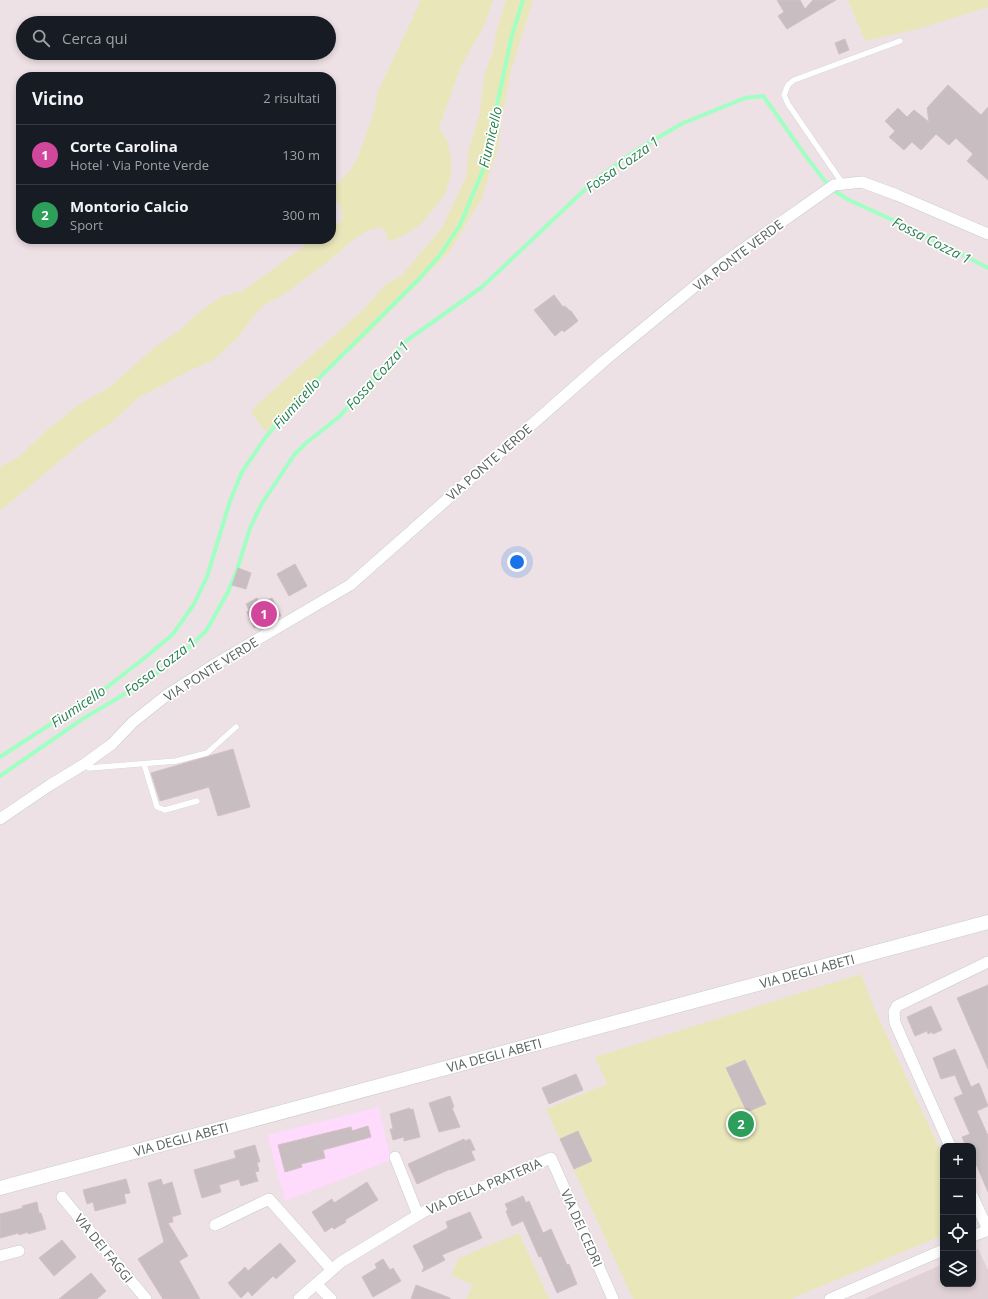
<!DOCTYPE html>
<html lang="it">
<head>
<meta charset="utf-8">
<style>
  :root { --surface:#171b24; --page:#20242c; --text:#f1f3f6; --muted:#9ea1a6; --line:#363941; --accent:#fa1bf7 }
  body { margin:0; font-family:"Open Sans",sans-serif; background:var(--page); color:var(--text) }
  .controls { position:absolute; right:12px; bottom:12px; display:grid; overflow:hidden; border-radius:8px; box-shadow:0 2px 6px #0003 }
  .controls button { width:36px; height:36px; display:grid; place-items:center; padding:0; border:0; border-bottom:1px solid var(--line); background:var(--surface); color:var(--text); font:20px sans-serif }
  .you { position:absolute; left:517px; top:562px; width:14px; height:14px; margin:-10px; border:3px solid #fff; border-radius:50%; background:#1a73e8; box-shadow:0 0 0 6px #1a73e833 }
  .badge { display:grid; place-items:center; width:26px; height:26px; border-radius:50%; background:var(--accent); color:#fff; font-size:13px; font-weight:700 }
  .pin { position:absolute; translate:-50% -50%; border:2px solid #fff; box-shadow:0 1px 4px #0006 }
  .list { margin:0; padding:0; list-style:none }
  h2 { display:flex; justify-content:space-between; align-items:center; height:52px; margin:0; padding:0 16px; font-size:17px }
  h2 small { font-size:13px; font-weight:400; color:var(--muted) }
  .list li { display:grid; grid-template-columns:26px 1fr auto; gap:12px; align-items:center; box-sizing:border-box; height:60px; padding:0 16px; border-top:1px solid var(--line) }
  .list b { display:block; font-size:15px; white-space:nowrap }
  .list p { margin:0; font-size:13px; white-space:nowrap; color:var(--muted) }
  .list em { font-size:13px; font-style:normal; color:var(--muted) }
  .icon { flex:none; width:22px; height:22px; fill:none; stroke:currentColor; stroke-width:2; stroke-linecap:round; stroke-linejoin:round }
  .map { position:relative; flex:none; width:988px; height:1299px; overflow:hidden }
  .search { position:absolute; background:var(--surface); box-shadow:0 2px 6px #0003; left:16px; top:16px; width:320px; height:44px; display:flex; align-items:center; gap:10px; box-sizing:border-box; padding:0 14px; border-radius:22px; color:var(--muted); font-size:15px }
  .panel { position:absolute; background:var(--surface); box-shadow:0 2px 6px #0003; left:16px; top:72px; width:320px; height:172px; border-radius:16px }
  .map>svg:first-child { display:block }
  .education { fill:#e0d1d6 }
  .medical { fill:#fedafd }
  .green { fill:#e9e6ba }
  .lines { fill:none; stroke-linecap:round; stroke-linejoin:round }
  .stream { stroke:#a0ffc3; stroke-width:4 }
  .building { fill:#c8bec1; stroke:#d3bfc6 }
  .service-casing { stroke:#c5cdca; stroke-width:6 }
  .minor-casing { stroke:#c5cdca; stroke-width:12 }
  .tertiary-casing { stroke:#c5cdca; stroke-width:15 }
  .service { stroke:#fff; stroke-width:5.5 }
  .minor { stroke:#fff; stroke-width:11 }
  .tertiary { stroke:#fff; stroke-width:14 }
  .labels { text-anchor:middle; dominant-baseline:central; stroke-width:3.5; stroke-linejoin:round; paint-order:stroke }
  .street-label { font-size:13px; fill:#59635e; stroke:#fff }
  .water-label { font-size:14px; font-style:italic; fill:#288251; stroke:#fff }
</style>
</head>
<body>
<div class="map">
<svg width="988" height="1299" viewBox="0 0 988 1299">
  <rect width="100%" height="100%" fill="#eee1e5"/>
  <!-- education -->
  <path class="education" d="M 978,1249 L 988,1270 L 988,1299 L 864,1299 L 943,1264 L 943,1284 L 973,1284 L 973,1251 Z"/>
  <!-- medical -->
  <path class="medical" d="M 379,1107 L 391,1160 L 285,1201 L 267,1135 Z"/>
  <!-- green -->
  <g class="green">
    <path d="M 421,0 L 493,0 L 484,26 L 462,64 L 439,127 L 447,141 L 451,156 L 451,174 L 446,193 L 422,223 L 408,233 L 389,242 L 385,231 L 379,227 L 367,231 L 353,240 L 325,264 L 283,295 L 264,305 L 252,318 L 238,337 L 215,359 L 189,371 L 138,398 L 111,423 L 85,440 L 0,511 L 0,467 L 19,457 L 48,429 L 60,420 L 76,406 L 110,387 L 155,347 L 179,331 L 197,314 L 222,296 L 243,291 L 314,239 L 331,239 L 331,227 L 341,222 C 343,208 341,206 331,196 L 332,186 L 339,182 L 351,169 L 359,154 L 373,115 L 378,91 Z"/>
    <path d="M 506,0 L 533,0 L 511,71 L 501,124 L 498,148 L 482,198 L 450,251 L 358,344 L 341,358 L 274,427 L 264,430 L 251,412 L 261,401 L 364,309 L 385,285 L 402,275 L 442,228 L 466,177 L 469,149 L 480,112 L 484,75 L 493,52 L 496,33 Z"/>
    <path d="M 848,0 L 988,0 L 988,7 L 918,29 L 865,41 Z"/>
    <path d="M 861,974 L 873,1006 L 943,1156 L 943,1235 L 791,1299 L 633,1299 L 546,1109 L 607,1084 L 595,1057 Z"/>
    <path d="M 519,1233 L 549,1299 L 466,1299 L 473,1285 L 451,1275 L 459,1258 Z"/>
  </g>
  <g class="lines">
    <!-- stream -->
    <g class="stream">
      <path d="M 833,190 L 849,200 L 921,233 L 988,268"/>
      <path d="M 0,757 L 106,688 L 147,656 L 173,634 L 194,604 L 207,577 L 230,501 L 242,472 L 265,438 L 297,400 L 420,278 L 440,255 L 460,225 L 483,170 L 512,35 L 523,0"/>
      <path d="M 0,776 L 81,720 L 143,683 L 181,655 L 206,631 L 228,592 L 237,570 L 250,528 L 261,505 L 294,455 L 306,443 L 339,417 L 406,341 L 482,287 L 595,180 L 637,150 L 681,124 L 745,98 L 763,96 C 784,124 803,155 826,182"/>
    </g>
  </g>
  <!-- building -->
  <g class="building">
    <path d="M 777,0 L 800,0 L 805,9 L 813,0 L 836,0 L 787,29 L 778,16 L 784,12 Z"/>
    <path d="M 845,39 L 849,50 L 839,54 L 835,43 Z"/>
    <path d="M 948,85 L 981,115 L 988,107 L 988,180 L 967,161 L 973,154 L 956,138 L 949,145 L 936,134 L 921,150 L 912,142 L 904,150 L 889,137 L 895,131 L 885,121 L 898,108 L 907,117 L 914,110 L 929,122 L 927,108 Z"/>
    <path d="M 554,295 L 563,307 L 565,306 L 570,311 L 571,311 L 578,321 L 564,332 L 562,330 L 555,336 L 534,310 Z"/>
    <path d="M 295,564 L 307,586 L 289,596 L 277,574 Z"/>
    <path d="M 238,568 L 251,573 L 246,589 L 232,585 Z"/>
    <path d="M 257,598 L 260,604 L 272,598 L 281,616 L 254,628 L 247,612 L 249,610 L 246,604 Z"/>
    <path d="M 233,749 L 250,807 L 218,816 L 209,787 L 160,801 L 151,773 Z"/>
    <path d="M 988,985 L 988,1069 L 957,998 Z"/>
    <path d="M 931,1006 L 942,1030 L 933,1034 L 932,1032 L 928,1034 L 927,1031 L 915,1036 L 907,1017 Z"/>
    <path d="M 955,1049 L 971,1087 L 979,1083 L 988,1106 L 977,1111 L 988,1136 L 988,1192 L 976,1164 L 973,1165 L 973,1146 L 966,1146 L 962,1137 L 970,1134 L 954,1098 L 963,1094 L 955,1075 L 941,1079 L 933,1058 Z"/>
    <path d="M 745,1060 L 766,1104 L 747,1112 L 726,1068 Z"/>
    <path d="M 576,1074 L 583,1090 L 549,1104 L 542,1088 Z"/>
    <path d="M 450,1096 L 454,1107 L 452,1108 L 460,1127 L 439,1132 L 429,1103 Z"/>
    <path d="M 410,1108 L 410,1110 L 413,1109 L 420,1137 L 404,1141 L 404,1137 L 393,1140 L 390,1129 L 393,1129 L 390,1114 Z"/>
    <path d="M 368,1126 L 371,1137 L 323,1150 L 325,1158 L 301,1164 L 302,1167 L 285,1172 L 278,1145 L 351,1127 L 352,1131 Z"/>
    <path d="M 578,1131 L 592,1161 L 574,1169 L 560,1139 Z"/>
    <path d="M 464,1139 L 465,1141 L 470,1139 L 475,1150 L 471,1151 L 475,1160 L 450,1170 L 450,1169 L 417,1184 L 408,1164 Z"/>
    <path d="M 255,1145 L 260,1162 L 257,1162 L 259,1171 L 255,1172 L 258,1181 L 241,1186 L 239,1179 L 219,1185 L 221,1192 L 202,1198 L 194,1170 L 236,1158 L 234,1151 Z"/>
    <path d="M 126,1179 L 130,1193 L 124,1194 L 126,1203 L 95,1211 L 93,1202 L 87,1204 L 83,1190 Z"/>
    <path d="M 161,1179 L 163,1185 L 172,1182 L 181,1214 L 172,1217 L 173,1222 L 168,1223 L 188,1256 L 179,1261 L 200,1299 L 163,1299 L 138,1259 L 164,1242 L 148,1183 Z"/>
    <path d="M 367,1182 L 378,1200 L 345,1220 L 346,1222 L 334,1229 L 332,1227 L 325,1232 L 312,1212 L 332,1199 L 334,1203 Z"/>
    <path d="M 523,1196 L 526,1203 L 529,1201 L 543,1233 L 551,1229 L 567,1265 L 569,1264 L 577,1284 L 557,1293 L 541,1256 L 539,1257 L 523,1221 L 512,1226 L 506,1211 L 508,1210 L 505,1204 Z"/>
    <path d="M 37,1202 L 39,1213 L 41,1213 L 46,1229 L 28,1234 L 28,1232 L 19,1235 L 19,1233 L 0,1238 L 0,1214 L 23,1208 L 22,1206 Z"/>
    <path d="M 470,1212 L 482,1238 L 442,1255 L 445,1260 L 422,1272 L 424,1267 L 413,1246 L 448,1228 L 446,1222 Z"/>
    <path d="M 62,1240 L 76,1257 L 54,1276 L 39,1258 Z"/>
    <path d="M 280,1243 L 296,1261 L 276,1279 L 273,1276 L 252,1296 L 248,1291 L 241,1298 L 228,1283 L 245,1267 L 248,1271 Z"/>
    <path d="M 383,1259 L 390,1270 L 393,1268 L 401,1281 L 373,1297 L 362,1277 L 377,1268 L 375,1264 Z"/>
    <path d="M 91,1273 L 106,1291 L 97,1299 L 59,1299 Z"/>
    <path d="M 416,1285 L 450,1298 L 450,1299 L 411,1299 Z"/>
  </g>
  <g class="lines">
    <!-- service casing -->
    <g class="service-casing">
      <g id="service">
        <path d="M 843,184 L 788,104 L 784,95 L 788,85 L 794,80 L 900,41"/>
        <path d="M 86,763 L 89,768 L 176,761 L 207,753 L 236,727"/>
        <path d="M 144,764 L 157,807 L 165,810 L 197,801"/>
      </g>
    </g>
    <!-- minor casing -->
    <g class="minor-casing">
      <g id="minor">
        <path d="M 0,819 L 50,785 L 86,763 L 112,744 L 133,722 L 167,695 L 212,666 L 350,585 L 604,361 L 722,264 L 834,185 L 862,182 L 897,195 L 988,234"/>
        <path d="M 950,1146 L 895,1023 L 894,1012 L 897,1006 L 988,962"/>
        <path d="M 395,1157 L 418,1215"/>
        <path d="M 62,1197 L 146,1299"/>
        <path d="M 973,1197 L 988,1230"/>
        <path d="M 215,1225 L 269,1199 L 332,1270"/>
        <path d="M 973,1236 L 988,1230"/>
        <path d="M 0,1256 L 19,1251"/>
        <path d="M 316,1284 L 331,1299"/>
        <path d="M 299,1299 L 341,1262 L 423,1212 L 551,1158 L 613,1299"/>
        <path d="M 830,1299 L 943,1250"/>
      </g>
    </g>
    <!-- tertiary casing -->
    <g class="tertiary-casing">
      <path id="tertiary" d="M 0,1188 L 988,922"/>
    </g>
    <!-- service -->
    <use href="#service" class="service"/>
    <!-- minor -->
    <use href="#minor" class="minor"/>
    <!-- tertiary -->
    <use href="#tertiary" class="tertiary"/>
  </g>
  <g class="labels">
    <!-- street labels -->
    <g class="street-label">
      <text transform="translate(738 255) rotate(-37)">VIA PONTE VERDE</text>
      <text transform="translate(489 462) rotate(-41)">VIA PONTE VERDE</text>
      <text transform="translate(211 669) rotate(-32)">VIA PONTE VERDE</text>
      <text transform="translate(807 971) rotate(-15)">VIA DEGLI ABETI</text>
      <text transform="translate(494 1055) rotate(-15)">VIA DEGLI ABETI</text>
      <text transform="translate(181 1139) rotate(-15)">VIA DEGLI ABETI</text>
      <text transform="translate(484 1186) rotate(-23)">VIA DELLA PRATERIA</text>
      <text transform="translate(582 1228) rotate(66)">VIA DEI CEDRI</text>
      <text transform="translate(104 1248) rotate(51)">VIA DEI FAGGI</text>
    </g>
    <!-- water labels -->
    <g class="water-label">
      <text transform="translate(490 137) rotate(-77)">Fiumicello</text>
      <text transform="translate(622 164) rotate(-35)">Fossa Cozza 1</text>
      <text transform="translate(932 240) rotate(27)">Fossa Cozza 1</text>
      <text transform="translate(377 375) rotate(-48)">Fossa Cozza 1</text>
      <text transform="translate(296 403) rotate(-48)">Fiumicello</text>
      <text transform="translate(160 666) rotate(-37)">Fossa Cozza 1</text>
      <text transform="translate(78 706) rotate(-34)">Fiumicello</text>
    </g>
  </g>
</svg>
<div class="controls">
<button>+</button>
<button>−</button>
<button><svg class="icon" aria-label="locate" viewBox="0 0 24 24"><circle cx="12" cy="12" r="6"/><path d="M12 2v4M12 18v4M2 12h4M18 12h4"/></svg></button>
<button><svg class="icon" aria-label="layers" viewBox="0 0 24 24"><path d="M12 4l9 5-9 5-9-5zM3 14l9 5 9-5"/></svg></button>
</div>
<div class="you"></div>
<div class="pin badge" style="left:264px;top:614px;background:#d1479c">1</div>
<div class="pin badge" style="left:741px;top:1124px;background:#2e9e5b">2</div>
<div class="search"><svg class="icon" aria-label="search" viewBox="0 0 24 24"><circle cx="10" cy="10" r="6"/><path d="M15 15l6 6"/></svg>Cerca qui</div>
<section class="panel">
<h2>Vicino<small>2 risultati</small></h2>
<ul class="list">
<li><span class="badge" style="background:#d1479c">1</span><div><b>Corte Carolina</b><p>Hotel · Via Ponte Verde</p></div><em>130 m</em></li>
<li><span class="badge" style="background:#2e9e5b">2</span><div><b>Montorio Calcio</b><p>Sport</p></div><em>300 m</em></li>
</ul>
</section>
</div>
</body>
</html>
